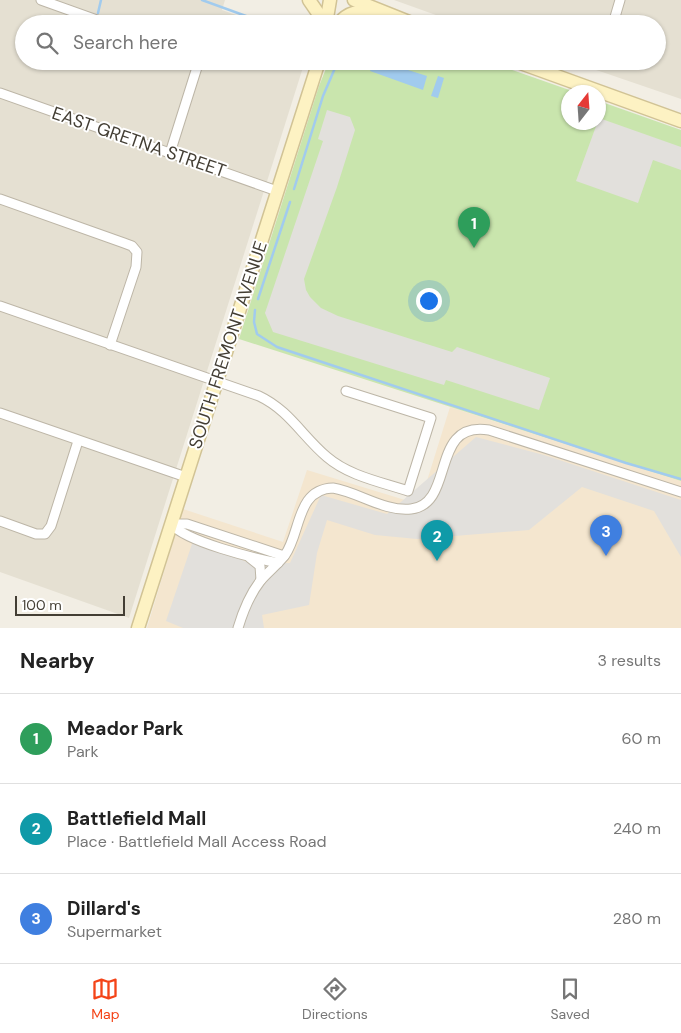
<!DOCTYPE html>
<html lang="en">
<head>
<meta charset="utf-8">
<style>
  :root { --surface:#fff; --page:#f2f2f2; --text:#222; --muted:#767676; --line:#e0e0e0; --accent:#f44418 }
  body { margin:0; font-family:"DM Sans",sans-serif; background:var(--page); color:var(--text) }
  .compass { position:absolute; left:561px; top:85px; width:45px; height:45px; border-radius:50%; background:var(--surface); box-shadow:0 1px 4px #0004; rotate:17deg }
  .scale { position:absolute; left:15px; bottom:12px; width:110px; box-sizing:border-box; padding-left:5px; border:2px solid #433e34; border-top:0; font-size:14px; line-height:18px; white-space:nowrap; color:#433e34; -webkit-text-stroke:4px #fff; paint-order:stroke }
  .you { position:absolute; left:428px; top:300px; width:18px; height:18px; margin:-12px; border:4px solid #fff; border-radius:50%; background:#1a73e8; box-shadow:0 0 0 8px #1a73e833 }
  .badge { display:grid; place-items:center; width:32px; height:32px; border-radius:50%; background:var(--accent); color:#fff; font-size:16px; font-weight:700 }
  .pin { position:absolute; translate:-50% -41px; filter:drop-shadow(0 1px 2px #0008) }
  .pin::after { content:''; position:absolute; top:26px; width:18px; height:15px; background:inherit; clip-path:polygon(0 0,100% 0,50% 100%) }
  .list { margin:0; padding:0; list-style:none }
  h2 { display:flex; justify-content:space-between; align-items:center; height:65px; margin:0; padding:0 20px; font-size:21px }
  h2 small { font-size:16px; font-weight:400; color:var(--muted) }
  .list li { display:grid; grid-template-columns:32px 1fr auto; gap:15px; align-items:center; box-sizing:border-box; height:90px; padding:0 20px; border-top:1px solid var(--line) }
  .list b { display:block; font-size:19px; white-space:nowrap }
  .list p { margin:0; font-size:16px; white-space:nowrap; color:var(--muted) }
  .list em { font-size:16px; font-style:normal; color:var(--muted) }
  .icon { flex:none; width:28px; height:28px; fill:none; stroke:currentColor; stroke-width:2; stroke-linecap:round; stroke-linejoin:round }
  .map { position:relative; flex:none; width:681px; height:628px; overflow:hidden }
  .search { position:absolute; background:var(--surface); box-shadow:0 1px 4px #0004; left:15px; right:15px; top:15px; height:55px; display:flex; align-items:center; gap:12px; box-sizing:border-box; padding:0 18px; border-radius:28px; color:var(--muted); font-size:19px }
  .sheet { height:335px; background:var(--surface) }
  nav { display:flex; justify-content:space-around; align-items:center; box-sizing:border-box; height:70px; border-top:1px solid var(--line); background:var(--surface); font-size:14px; color:var(--muted) }
  nav a { display:grid; justify-items:center; gap:2px }
  nav .on { color:var(--accent) }
  .map>svg:first-child { display:block }
  .residential { fill:#e5e0d2 }
  .commercial { fill:#f4e6cf }
  .green { fill:#c9e5ad }
  .parking { fill:#e2e0dc }
  .water { fill:#a1cbee }
  .lines { fill:none; stroke-linecap:round; stroke-linejoin:round }
  .stream { stroke:#a1cbee; stroke-width:2.5 }
  .street-casing { stroke:#bdb6a7; stroke-width:11 }
  .secondary-casing { stroke:#d1c395; stroke-width:15 }
  .street { stroke:#fff; stroke-width:9 }
  .secondary { stroke:#fdf2c3; stroke-width:12 }
  .labels { text-anchor:middle; dominant-baseline:central; stroke-width:4; stroke-linejoin:round; paint-order:stroke }
  .street-label { font-size:18px; fill:#433e34; stroke:#fff }
</style>
</head>
<body>
<div class="map">
<svg width="681" height="628" viewBox="0 0 681 628">
  <rect width="100%" height="100%" fill="#f2eee4"/>
  <!-- residential -->
  <g class="residential">
    <path d="M 0,0 L 225,0 L 222,10 L 261,24 L 24,24 L 24,61 L 305,61 L 129,618 L 0,572 Z"/>
    <path d="M 394,0 L 681,0 L 681,99 L 570,61 L 657,61 L 657,24 L 461,24 Z"/>
  </g>
  <!-- commercial -->
  <path class="commercial" d="M 450,407 L 681,481 L 681,628 L 147,628 L 183,509 L 283,542 L 307,470 L 405,500 L 426,484 Z"/>
  <!-- green -->
  <g class="green">
    <path d="M 357,17 L 367,18 L 384,24 L 345,24 Z"/>
    <path d="M 329,61 L 487,61 L 575,92 L 568,92 L 568,122 L 598,122 L 599,101 L 681,130 L 681,481 L 239,339 L 319,86 Z"/>
  </g>
  <!-- parking -->
  <g class="parking">
    <path d="M 327,110 L 350,117 L 355,130 L 337,187 L 304,279 L 306,290 L 310,297 L 321,308 L 338,316 L 452,352 L 457,347 L 550,378 L 539,410 L 446,380 L 444,385 L 273,332 L 265,313 L 323,141 L 318,139 Z"/>
    <path d="M 599,118 L 681,147 L 681,170 L 653,160 L 638,203 L 576,181 Z"/>
    <path d="M 476,437 L 544,455 L 681,500 L 681,557 L 654,511 L 582,487 L 529,530 L 417,539 L 375,535 L 327,520 L 317,553 L 309,605 L 262,615 L 264,628 L 183,628 L 166,621 L 194,538 L 251,564 L 290,563 L 321,495 L 387,514 Z"/>
  </g>
  <!-- water -->
  <g class="water">
    <path d="M 374,61 L 385,61 L 395,65 L 396,61 L 411,61 L 408,70 L 427,76 L 423,90 L 370,71 Z"/>
    <path d="M 438,76 L 444,78 L 438,98 L 431,96 Z"/>
  </g>
  <g class="lines">
    <!-- stream -->
    <g class="stream">
      <path d="M 202,0 L 268,24"/>
      <path d="M 98,13 L 101,0"/>
      <path d="M 294,189 L 323,96 L 338,61"/>
      <path d="M 258,299 L 290,202"/>
      <path d="M 255,310 L 254,322 L 257,334 L 277,347 L 626,463 L 681,479"/>
    </g>
    <!-- street casing -->
    <g class="street-casing">
      <g id="street">
        <path d="M 41,0 L 108,24"/>
        <path d="M 615,17 L 620,0"/>
        <path d="M 0,93 L 277,191"/>
        <path d="M 170,153 L 199,61"/>
        <path d="M 0,199 L 124,243 L 132,246 L 137,252 L 136,267 L 110,345"/>
        <path d="M 0,306 L 259,396 C 289,410 303,437 327,457 C 349,476 381,482 408,491 L 431,418 L 346,391"/>
        <path d="M 0,413 L 186,477"/>
        <path d="M 0,521 L 36,534 L 45,534 L 51,526 L 78,441"/>
        <path d="M 171,524 L 187,524 L 284,556"/>
        <path d="M 171,524 C 187,542 253,558 278,563"/>
        <path d="M 250,558 L 260,566 L 261,580"/>
        <path d="M 238,628 C 243,611 250,594 261,580 C 269,571 278,564 285,555 C 301,533 296,489 333,488 C 358,492 385,512 411,509 C 456,504 429,420 489,430 L 681,492"/>
      </g>
    </g>
    <!-- secondary casing -->
    <g class="secondary-casing">
      <g id="secondary">
        <path d="M 309,0 L 320,16 L 320,24"/>
        <path d="M 354,0 L 414,24"/>
        <path d="M 326,24 L 330,0"/>
        <path d="M 338,24 C 348,12 359,10 374,12"/>
        <path d="M 515,61 L 681,121"/>
        <path d="M 138,628 L 319,61"/>
      </g>
    </g>
    <!-- street -->
    <use href="#street" class="street"/>
    <!-- secondary -->
    <use href="#secondary" class="secondary"/>
  </g>
  <g class="labels">
    <!-- street labels -->
    <g class="street-label">
      <text transform="translate(139 142) rotate(19)">EAST GRETNA STREET</text>
      <text transform="translate(228 345) rotate(-72)">SOUTH FREMONT AVENUE</text>
    </g>
  </g>
</svg>
<svg class="compass" viewBox="-18 -18 36 36"><path d="M0-13l5 13h-10z" fill="#e53935"/><path d="M0 13l5-13h-10z" fill="#767676"/></svg>
<div class="scale">100 m</div>
<div class="you"></div>
<div class="pin badge" style="left:474px;top:248px;background:#2e9e5b">1</div>
<div class="pin badge" style="left:437px;top:561px;background:#0f9aa8">2</div>
<div class="pin badge" style="left:606px;top:556px;background:#3f7fe0">3</div>
<div class="search"><svg class="icon" aria-label="search" viewBox="0 0 24 24"><circle cx="10" cy="10" r="6"/><path d="M15 15l6 6"/></svg>Search here</div>
</div>
<section class="sheet">
<h2>Nearby<small>3 results</small></h2>
<ul class="list">
<li><span class="badge" style="background:#2e9e5b">1</span><div><b>Meador Park</b><p>Park</p></div><em>60 m</em></li>
<li><span class="badge" style="background:#0f9aa8">2</span><div><b>Battlefield Mall</b><p>Place · Battlefield Mall Access Road</p></div><em>240 m</em></li>
<li><span class="badge" style="background:#3f7fe0">3</span><div><b>Dillard's</b><p>Supermarket</p></div><em>280 m</em></li>
</ul>
</section>
<nav>
<a class="on"><svg class="icon" aria-label="map" viewBox="0 0 24 24"><path d="M3 6l6-2 6 2 6-2v14l-6 2-6-2-6 2zM9 4v14M15 6v14"/></svg>Map</a>
<a><svg class="icon" aria-label="directions" viewBox="0 0 24 24"><path d="M12 3l9 9-9 9-9-9zM9 14v-3h6M13 9l2 2-2 2"/></svg>Directions</a>
<a><svg class="icon" aria-label="saved" viewBox="0 0 24 24"><path d="M7 4h10v16l-5-4-5 4z"/></svg>Saved</a>
</nav>
</body>
</html>
